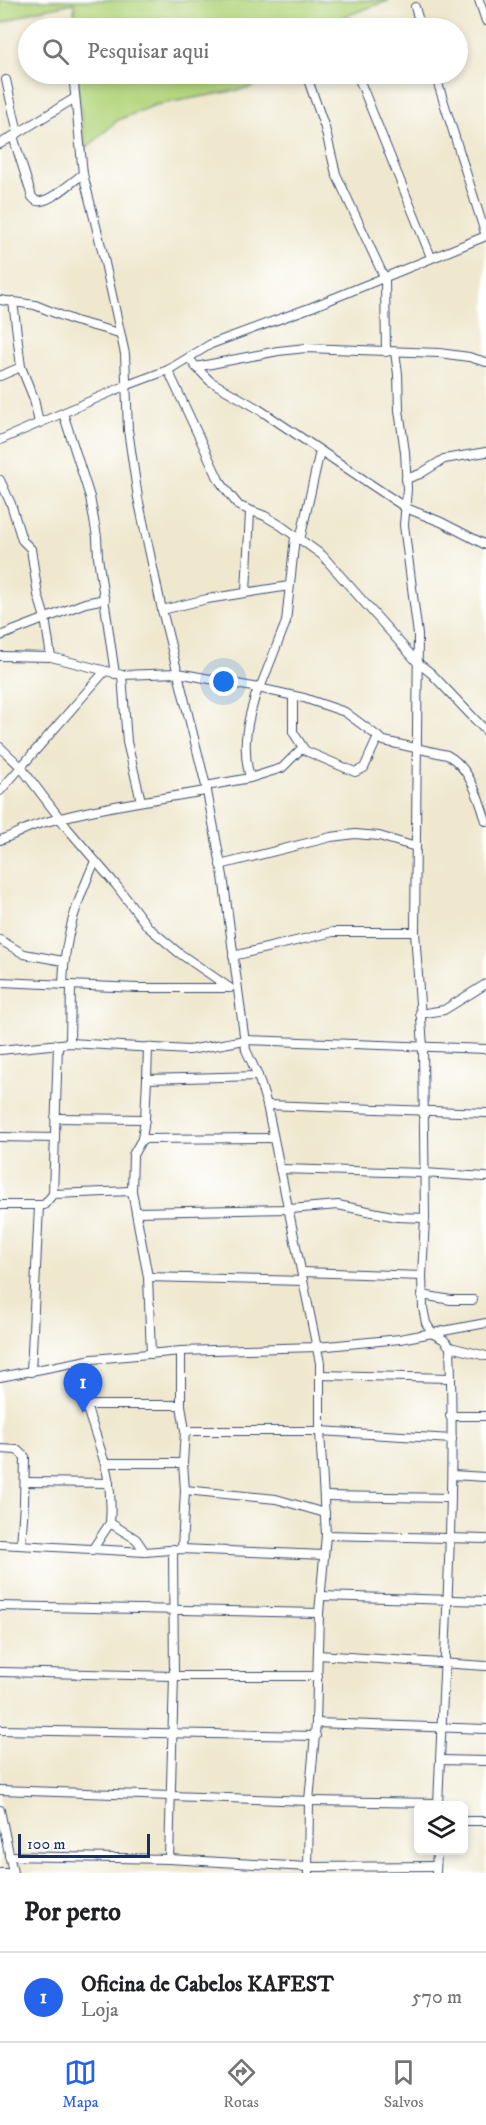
<!DOCTYPE html>
<html lang="pt">
<head>
<meta charset="utf-8">
<style>
  :root { --surface:#fff; --page:#f2f2f2; --text:#202124; --muted:#757577; --line:#e0e0e0; --accent:#2563eb }
  body { margin:0; font-family:"IM FELL DW Pica",serif; background:var(--page); color:var(--text) }
  .controls { position:absolute; right:18px; bottom:18px; display:grid; overflow:hidden; border-radius:9px; box-shadow:0 3px 9px #0003 }
  .controls button { width:54px; height:54px; display:grid; place-items:center; padding:0; border:0; border-bottom:2px solid var(--line); background:var(--surface); color:var(--text); font:30px sans-serif }
  .scale { position:absolute; left:18px; bottom:15px; width:132px; box-sizing:border-box; padding-left:6px; border:3px solid #1b2f5e; border-top:0; font-size:16px; line-height:21px; white-space:nowrap; color:#1b2f5e; -webkit-text-stroke:4px #fff; paint-order:stroke }
  .you { position:absolute; left:224px; top:682px; width:21px; height:21px; margin:-15px; border:4px solid #fff; border-radius:50%; background:#1a73e8; box-shadow:0 0 0 9px #1a73e833 }
  .badge { display:grid; place-items:center; width:39px; height:39px; border-radius:50%; background:var(--accent); color:#fff; font-size:20px; font-weight:700 }
  .pin { position:absolute; translate:-50% -50px; filter:drop-shadow(0 2px 3px #0008) }
  .pin::after { content:''; position:absolute; top:32px; width:21px; height:18px; background:inherit; clip-path:polygon(0 0,100% 0,50% 100%) }
  .list { margin:0; padding:0; list-style:none }
  h2 { display:flex; justify-content:space-between; align-items:center; height:78px; margin:0; padding:0 24px; font-size:26px }
  h2 small { font-size:20px; font-weight:400; color:var(--muted) }
  .list li { display:grid; grid-template-columns:39px 1fr auto; gap:18px; align-items:center; box-sizing:border-box; height:90px; padding:0 24px; border-top:2px solid var(--line) }
  .list b { display:block; font-size:22px; white-space:nowrap }
  .list p { margin:0; font-size:20px; white-space:nowrap; color:var(--muted) }
  .list em { font-size:20px; font-style:normal; color:var(--muted) }
  .icon { flex:none; width:33px; height:33px; fill:none; stroke:currentColor; stroke-width:2; stroke-linecap:round; stroke-linejoin:round }
  .map { position:relative; flex:none; width:486px; height:1873px; overflow:hidden }
  .search { position:absolute; background:var(--surface); box-shadow:0 3px 9px #0003; left:18px; right:18px; top:18px; height:66px; display:flex; align-items:center; gap:15px; box-sizing:border-box; padding:0 21px; border-radius:33px; color:var(--muted); font-size:22px }
  .sheet { height:168px; background:var(--surface) }
  nav { display:flex; justify-content:space-around; align-items:center; box-sizing:border-box; height:84px; border-top:2px solid var(--line); background:var(--surface); font-size:16px; color:var(--muted) }
  nav a { display:grid; justify-items:center; gap:3px }
  nav .on { color:var(--accent) }
  .map>svg:first-child { display:block }
  .green { fill:#b4d67e; stroke:#68826e; stroke-width:1.5 }
  .lines { fill:none; stroke-linecap:round; stroke-linejoin:round }
  .minor-casing { stroke:#3b4b6f; stroke-width:10 }
  .minor { stroke:#fff; stroke-width:8 }
</style>
</head>
<body>
<div class="map">
<svg width="486" height="1873" viewBox="0 0 486 1873">
  <rect width="100%" height="100%" fill="#fff"/>
  <filter id="ink" filterUnits="userSpaceOnUse"><feTurbulence type="fractalNoise" baseFrequency=".0167" numOctaves="2"/><feDisplacementMap in="SourceGraphic" scale="12" xChannelSelector="R" yChannelSelector="G"/><feConvolveMatrix kernelMatrix="1 2 1 2 8 2 1 2 1" color-interpolation-filters="sRGB"/></filter>
  <filter id="wash" filterUnits="userSpaceOnUse"><feTurbulence type="fractalNoise" baseFrequency=".008" numOctaves="4" result="noise"/><feDisplacementMap in="SourceGraphic" scale="24" xChannelSelector="R" yChannelSelector="G"/><feGaussianBlur stdDeviation="1.35" result="paint"/><feColorMatrix in="noise" values="0 0 0 0 0 0 0 0 0 0 0 0 0 0 0 0 0 1.4 0 .05"/><feComposite in="paint" operator="in"/></filter>
  <g filter="url(#wash)">
    <rect width="100%" height="100%" fill="#efe8cf"/>
    <!-- green -->
    <g class="green">
      <path d="M 0,0 L 390,0 L 338,19 L 326,28 L 75,28 L 74,3 L 34,11 L 0,24 Z"/>
      <path d="M 76,74 L 273,74 L 250,88 L 155,105 L 118,120 L 85,149 Z"/>
    </g>
  </g>
  <g filter="url(#ink)">
    <g class="lines">
      <!-- minor casing -->
      <g class="minor-casing">
        <g id="minor">
          <path d="M 479,0 L 486,21"/>
          <path d="M 415,7 L 421,28"/>
          <path d="M 73,74 L 83,174 L 103,254 L 125,354 L 128,430 L 138,498 L 162,610 L 206,786 L 223,876 L 246,1050 L 258,1076 L 267,1105 L 320,1363 L 320,1431 L 326,1535 L 319,1613 L 316,1723 L 309,1801 L 308,1873"/>
          <path d="M 306,74 L 325,128 L 336,174 L 385,279 L 386,352"/>
          <path d="M 357,74 L 431,257"/>
          <path d="M 435,74 L 486,236"/>
          <path d="M 6,80 L 18,133"/>
          <path d="M 13,136 L 32,197 C 35,200 36,202 41,201 C 53,200 73,181 83,174"/>
          <path d="M 0,144 L 75,98"/>
          <path d="M 0,300 L 35,305 L 75,321 L 119,333"/>
          <path d="M 13,301 L 21,367 L 34,399 L 39,423"/>
          <path d="M 395,352 L 398,374 L 399,410 L 405,452 L 407,489 L 404,525 L 418,635 L 415,932 L 423,1047 L 425,1218 L 422,1276 L 423,1308 L 426,1323 L 433,1334 L 443,1339 L 450,1347 C 456,1500 444,1653 438,1806"/>
          <path d="M 189,358 L 196,367 L 210,381 L 257,408 L 406,508 L 441,522 L 486,545"/>
          <path d="M 196,367 L 278,351 L 306,348 L 439,353 L 469,357 L 486,362"/>
          <path d="M 168,370 L 219,480 L 230,495 L 239,506 L 265,516 L 280,525 L 322,555 L 418,663 L 431,673 L 486,731"/>
          <path d="M 0,376 L 21,367"/>
          <path d="M 63,413 L 90,497 L 97,537 L 98,557 L 115,674"/>
          <path d="M 0,440 L 125,386 L 168,370 L 211,344 L 312,307 L 486,236"/>
          <path d="M 406,479 L 420,474 L 444,459 L 486,452"/>
          <path d="M 0,480 L 11,504 L 22,540 L 31,549 L 38,595 L 45,618 L 51,657"/>
          <path d="M 300,540 L 320,451"/>
          <path d="M 246,592 L 250,512"/>
          <path d="M 162,610 L 207,599 L 289,586"/>
          <path d="M 0,636 L 85,603 L 105,599"/>
          <path d="M 0,656 L 51,657 L 122,675 L 178,673 L 258,688 L 304,698 L 345,712 L 384,741 L 447,755 C 469,766 479,798 486,821"/>
          <path d="M 122,675 L 127,742 L 141,801"/>
          <path d="M 293,696 L 293,732 L 304,749"/>
          <path d="M 0,747 L 20,766 L 68,829 L 116,885 L 148,927 L 179,953 L 230,988"/>
          <path d="M 250,778 C 243,752 245,730 253,704 C 255,696 257,689 262,683 L 286,622 L 295,537"/>
          <path d="M 206,786 L 250,778 L 282,768 L 301,749 L 355,772 L 364,768 L 378,737"/>
          <path d="M 0,791 L 105,671"/>
          <path d="M 0,840 C 13,836 25,828 39,824 C 93,808 150,800 206,791"/>
          <path d="M 220,865 L 331,837 L 355,834 L 379,836 L 416,847"/>
          <path d="M 0,940 L 24,954 L 63,961"/>
          <path d="M 233,956 L 333,932 L 415,932"/>
          <path d="M 0,982 L 137,988 L 229,988"/>
          <path d="M 63,985 C 64,937 76,904 95,861"/>
          <path d="M 420,1014 L 444,1010 L 486,984"/>
          <path d="M 70,1043 L 71,985"/>
          <path d="M 0,1050 L 70,1043 L 189,1050 L 245,1040 L 486,1049"/>
          <path d="M 147,1079 L 148,1047"/>
          <path d="M 267,1105 L 486,1113"/>
          <path d="M 55,1118 L 145,1119"/>
          <path d="M 0,1137 L 55,1138"/>
          <path d="M 142,1139 L 273,1138"/>
          <path d="M 280,1169 L 424,1173 L 486,1177"/>
          <path d="M 53,1194 L 132,1191"/>
          <path d="M 0,1205 L 44,1205 L 53,1194 L 58,1045"/>
          <path d="M 136,1212 L 290,1209 L 338,1205 L 397,1217 L 425,1218"/>
          <path d="M 302,1272 L 422,1276"/>
          <path d="M 148,1277 L 303,1281"/>
          <path d="M 422,1295 L 451,1300 L 473,1300"/>
          <path d="M 450,1347 L 486,1356"/>
          <path d="M 181,1351 L 181,1405 L 185,1431 L 183,1463 L 185,1490 L 182,1549"/>
          <path d="M 151,1354 L 148,1277 L 132,1191 L 133,1155 L 142,1139 L 145,1119 L 147,1079 L 258,1076"/>
          <path d="M 75,1364 C 79,1378 81,1392 86,1405 C 99,1448 114,1475 110,1523 L 136,1539 L 145,1552"/>
          <path d="M 31,1372 L 39,1206"/>
          <path d="M 320,1375 L 451,1378"/>
          <path d="M 0,1377 L 93,1359 L 181,1351 L 317,1347 L 400,1339 L 486,1323"/>
          <path d="M 86,1405 L 181,1405"/>
          <path d="M 450,1416 L 486,1416"/>
          <path d="M 185,1431 L 320,1431 L 452,1439"/>
          <path d="M 0,1449 L 17,1450 L 25,1457 L 24,1504 L 21,1545"/>
          <path d="M 106,1463 L 183,1463"/>
          <path d="M 452,1475 L 486,1477"/>
          <path d="M 25,1482 L 109,1483"/>
          <path d="M 185,1490 L 276,1499 L 325,1513"/>
          <path d="M 324,1496 L 451,1498"/>
          <path d="M 326,1535 L 486,1539"/>
          <path d="M 0,1544 L 145,1552 L 182,1549 L 324,1555"/>
          <path d="M 92,1550 L 110,1523"/>
          <path d="M 321,1596 L 486,1601"/>
          <path d="M 0,1606 L 319,1613"/>
          <path d="M 318,1655 L 486,1666"/>
          <path d="M 0,1672 L 174,1676 L 318,1676"/>
          <path d="M 316,1723 L 486,1729"/>
          <path d="M 0,1730 L 316,1736"/>
          <path d="M 440,1760 L 486,1761"/>
          <path d="M 0,1790 L 309,1801 L 438,1803"/>
          <path d="M 0,1810 L 13,1873"/>
          <path d="M 464,1821 L 486,1821"/>
          <path d="M 9,1856 L 169,1859 L 308,1867 L 436,1866"/>
          <path d="M 169,1859 L 174,1676 L 173,1549"/>
          <path d="M 0,1873 L 6,1873"/>
          <path d="M 436,1873 L 437,1850"/>
        </g>
      </g>
      <!-- minor -->
      <use href="#minor" class="minor"/>
    </g>
  </g>
</svg>
<div class="controls">
<button><svg class="icon" aria-label="layers" viewBox="0 0 24 24"><path d="M12 4l9 5-9 5-9-5zM3 14l9 5 9-5"/></svg></button>
</div>
<div class="scale">100 m</div>
<div class="you"></div>
<div class="pin badge" style="left:83px;top:1413px">1</div>
<div class="search"><svg class="icon" aria-label="search" viewBox="0 0 24 24"><circle cx="10" cy="10" r="6"/><path d="M15 15l6 6"/></svg>Pesquisar aqui</div>
</div>
<section class="sheet">
<h2>Por perto<small></small></h2>
<ul class="list">
<li><span class="badge">1</span><div><b>Oficina de Cabelos KAFEST</b><p>Loja</p></div><em>570 m</em></li>
</ul>
</section>
<nav>
<a class="on"><svg class="icon" aria-label="map" viewBox="0 0 24 24"><path d="M3 6l6-2 6 2 6-2v14l-6 2-6-2-6 2zM9 4v14M15 6v14"/></svg>Mapa</a>
<a><svg class="icon" aria-label="directions" viewBox="0 0 24 24"><path d="M12 3l9 9-9 9-9-9zM9 14v-3h6M13 9l2 2-2 2"/></svg>Rotas</a>
<a><svg class="icon" aria-label="saved" viewBox="0 0 24 24"><path d="M7 4h10v16l-5-4-5 4z"/></svg>Salvos</a>
</nav>
</body>
</html>
